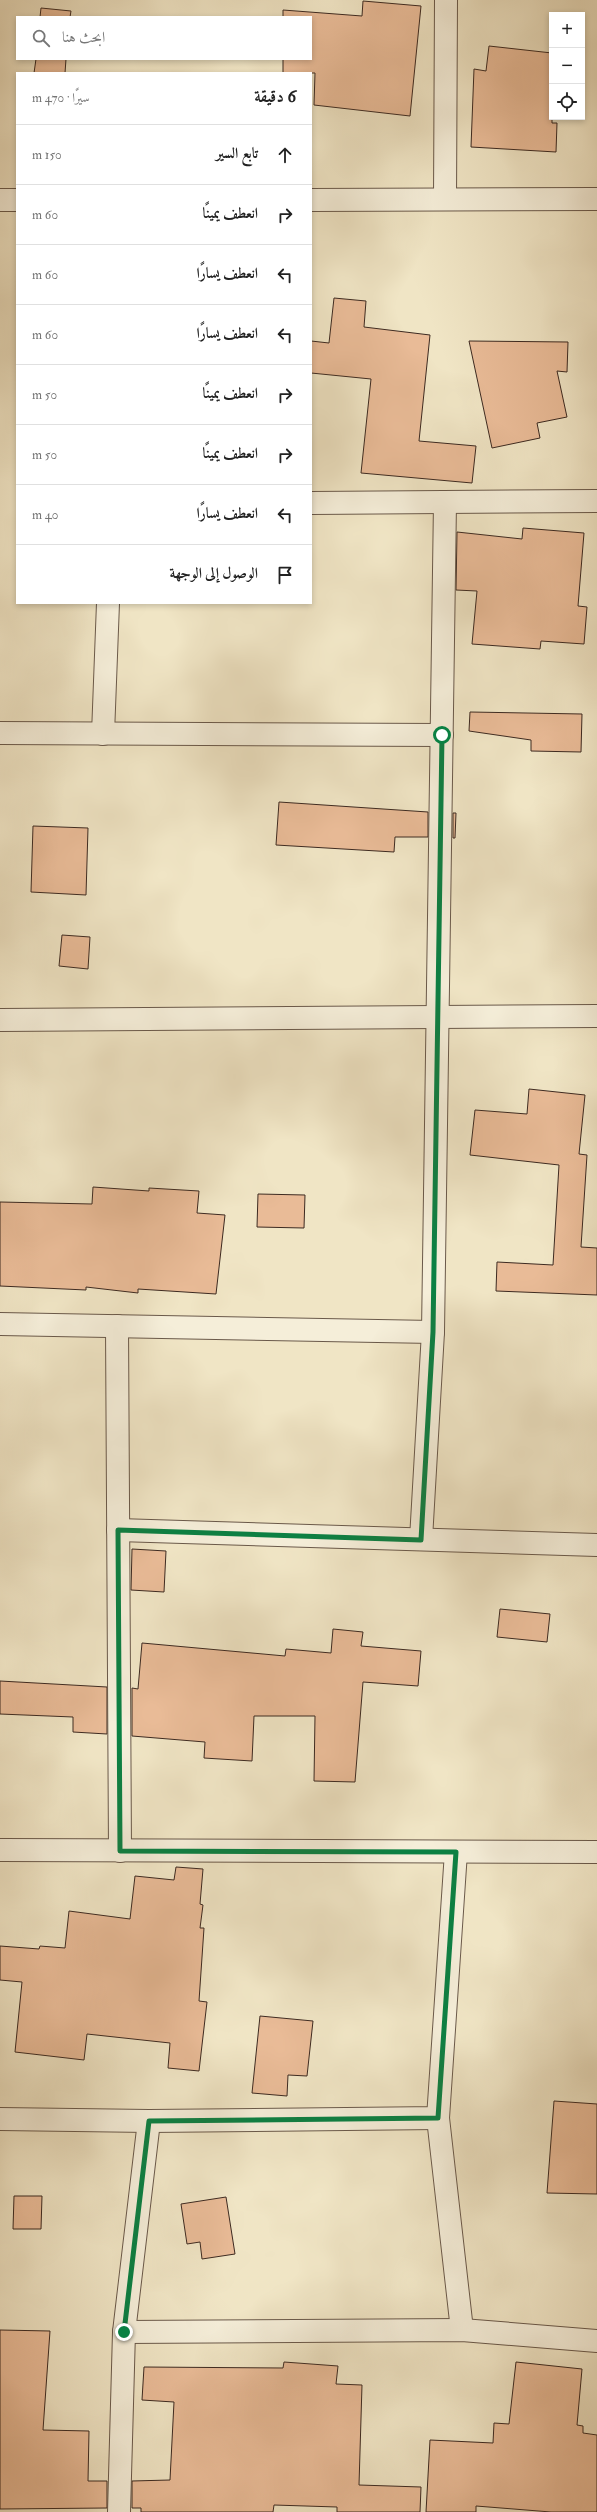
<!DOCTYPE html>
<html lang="ar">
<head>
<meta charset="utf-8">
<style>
  :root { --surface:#fff; --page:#f2f2f2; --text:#222; --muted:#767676; --line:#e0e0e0 }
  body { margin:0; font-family:"IM FELL Double Pica",Amiri,serif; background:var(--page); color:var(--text); direction:rtl }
  .controls { position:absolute; right:12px; top:12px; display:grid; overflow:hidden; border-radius:0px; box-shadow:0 2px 6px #0003 }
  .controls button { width:36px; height:36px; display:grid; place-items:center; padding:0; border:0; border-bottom:1px solid var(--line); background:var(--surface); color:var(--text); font:20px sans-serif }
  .stop { position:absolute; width:12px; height:12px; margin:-9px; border:3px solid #0b8043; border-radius:50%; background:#fff }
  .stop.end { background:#0b8043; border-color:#fff; box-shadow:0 1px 4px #0008 }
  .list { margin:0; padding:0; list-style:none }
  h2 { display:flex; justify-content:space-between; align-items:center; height:52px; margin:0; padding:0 16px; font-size:17px }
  h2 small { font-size:13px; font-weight:400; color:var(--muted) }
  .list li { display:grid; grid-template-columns:26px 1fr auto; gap:12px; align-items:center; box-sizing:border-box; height:60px; padding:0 16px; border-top:1px solid var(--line) }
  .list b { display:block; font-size:15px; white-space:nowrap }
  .list em { font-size:13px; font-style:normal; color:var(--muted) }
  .icon { flex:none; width:22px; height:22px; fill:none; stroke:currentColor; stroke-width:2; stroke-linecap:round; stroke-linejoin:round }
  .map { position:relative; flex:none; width:597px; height:2512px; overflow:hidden; direction:ltr }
  .search { position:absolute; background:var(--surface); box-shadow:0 2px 6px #0003; left:16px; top:16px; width:296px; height:44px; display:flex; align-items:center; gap:10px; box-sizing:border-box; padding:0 14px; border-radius:0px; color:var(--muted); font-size:15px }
  .panel { position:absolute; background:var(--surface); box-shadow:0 2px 6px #0003; left:16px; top:72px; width:296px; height:532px; border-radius:0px; direction:rtl }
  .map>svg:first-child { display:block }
  .building { fill:#e9bb97; stroke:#3d2a21 }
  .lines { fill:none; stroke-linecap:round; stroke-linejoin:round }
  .street-casing { stroke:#6a594a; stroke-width:24 }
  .street { stroke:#f5eed9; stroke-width:22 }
  .route { stroke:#0b8043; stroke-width:5 }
</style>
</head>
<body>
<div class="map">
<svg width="597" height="2512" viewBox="0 0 597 2512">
  <rect width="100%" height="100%" fill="#f0e5c5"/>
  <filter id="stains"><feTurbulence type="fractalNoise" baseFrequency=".005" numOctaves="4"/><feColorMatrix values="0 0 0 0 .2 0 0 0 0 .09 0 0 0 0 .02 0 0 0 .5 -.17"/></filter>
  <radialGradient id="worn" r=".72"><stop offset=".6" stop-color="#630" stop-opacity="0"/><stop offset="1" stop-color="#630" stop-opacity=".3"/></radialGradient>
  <!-- building -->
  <g class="building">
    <path d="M 363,1 L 421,6 L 410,116 L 314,105 L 315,73 L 283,73 L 283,59 L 311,59 L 311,17 L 283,17 L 283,10 L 362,16 Z"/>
    <path d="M 41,8 L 71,11 L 70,17 L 40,17 Z"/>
    <path d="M 489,46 L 552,53 L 552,123 L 557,123 L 556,152 L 471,147 L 474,69 L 486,71 Z"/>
    <path d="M 36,59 L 66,59 L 65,73 L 34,73 Z"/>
    <path d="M 334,298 L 366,301 L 364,327 L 430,335 L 419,441 L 476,446 L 472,483 L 361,473 L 371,379 L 311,373 L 311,341 L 329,343 Z"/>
    <path d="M 469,341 L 568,342 L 567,372 L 557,371 L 567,417 L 537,423 L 540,438 L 492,448 Z"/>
    <path d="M 523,528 L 584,533 L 578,606 L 587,607 L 584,644 L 541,641 L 540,649 L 472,644 L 477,591 L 456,590 L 457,532 L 522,539 Z"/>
    <path d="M 470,712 L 582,714 L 581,752 L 531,751 L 531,740 L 469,731 Z"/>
    <path d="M 279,802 L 428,812 L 428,837 L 395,837 L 394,852 L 276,845 Z"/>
    <path d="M 453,813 L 456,813 L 455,838 L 453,838 Z"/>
    <path d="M 33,826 L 88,828 L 86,895 L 31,892 Z"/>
    <path d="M 62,935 L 90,937 L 88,969 L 59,966 Z"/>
    <path d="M 529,1089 L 585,1095 L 579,1154 L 587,1155 L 581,1247 L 597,1248 L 597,1295 L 496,1291 L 497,1262 L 553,1265 L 559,1165 L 470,1155 L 475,1110 L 527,1114 Z"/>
    <path d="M 93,1187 L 149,1191 L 149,1188 L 199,1191 L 197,1213 L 225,1215 L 216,1294 L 138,1289 L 138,1293 L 86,1287 L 86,1290 L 0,1286 L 0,1202 L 92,1204 Z"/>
    <path d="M 258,1194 L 305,1195 L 304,1228 L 257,1227 Z"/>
    <path d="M 132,1549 L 166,1551 L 164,1592 L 131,1590 Z"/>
    <path d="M 500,1609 L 550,1614 L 547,1642 L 497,1637 Z"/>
    <path d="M 333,1629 L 363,1632 L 361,1646 L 421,1651 L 418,1686 L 363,1682 L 355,1782 L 314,1781 L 315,1716 L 254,1716 L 252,1761 L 204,1758 L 205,1742 L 132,1736 L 132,1688 L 138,1689 L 142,1643 L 285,1656 L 286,1649 L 331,1653 Z"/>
    <path d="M 0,1681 L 107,1687 L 107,1734 L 73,1732 L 73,1717 L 0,1714 Z"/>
    <path d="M 176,1867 L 203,1869 L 200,1904 L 203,1905 L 200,1928 L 204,1928 L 199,2001 L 207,2002 L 199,2071 L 168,2068 L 170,2043 L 87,2034 L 84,2060 L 15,2052 L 22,1982 L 0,1980 L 0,1946 L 39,1949 L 40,1946 L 65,1948 L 69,1911 L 130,1919 L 135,1876 L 174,1880 Z"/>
    <path d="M 260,2016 L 313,2021 L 307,2076 L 288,2075 L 287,2096 L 252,2093 Z"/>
    <path d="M 554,2101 L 597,2104 L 597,2194 L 547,2193 Z"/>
    <path d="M 14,2196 L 42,2196 L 41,2229 L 13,2229 Z"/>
    <path d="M 226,2197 L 235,2254 L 202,2259 L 200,2242 L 187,2244 L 181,2204 Z"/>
    <path d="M 0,2330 L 50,2331 L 43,2430 L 89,2431 L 88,2481 L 107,2481 L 107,2508 L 0,2509 Z"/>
    <path d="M 284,2362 L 338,2366 L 336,2384 L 362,2385 L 359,2485 L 421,2487 L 420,2512 L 337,2512 L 337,2507 L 274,2505 L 273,2512 L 141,2512 L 141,2508 L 132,2508 L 132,2481 L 170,2480 L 174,2402 L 142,2400 L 144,2367 L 283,2368 Z"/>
    <path d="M 516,2362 L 582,2369 L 577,2425 L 583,2426 L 583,2433 L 597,2435 L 597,2512 L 551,2512 L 476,2506 L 476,2512 L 426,2512 L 430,2440 L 493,2443 L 494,2423 L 509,2424 Z"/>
  </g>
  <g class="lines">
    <!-- street casing -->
    <g class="street-casing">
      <g id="street">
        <path d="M 445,199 L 446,0"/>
        <path d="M 0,200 L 17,200"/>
        <path d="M 311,200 L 597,199"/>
        <path d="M 311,503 L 597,501"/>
        <path d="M 0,733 L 442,735"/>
        <path d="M 103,734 L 108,603"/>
        <path d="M 0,1020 L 597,1016"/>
        <path d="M 0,1324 L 433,1332"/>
        <path d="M 117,1326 L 120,1851"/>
        <path d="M 118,1530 L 597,1545"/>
        <path d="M 421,1539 L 433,1332 L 445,502"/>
        <path d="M 0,1850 L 597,1852"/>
        <path d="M 438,2118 L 462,2330"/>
        <path d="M 0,2119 L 149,2121 L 438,2118 L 456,1852"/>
        <path d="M 124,2332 L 462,2330 L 597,2341"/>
        <path d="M 119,2512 L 124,2332 L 149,2121"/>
      </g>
    </g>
    <!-- street -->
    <use href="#street" class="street"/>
  </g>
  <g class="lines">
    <!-- route -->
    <path class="route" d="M 124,2332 L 149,2121 L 438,2118 L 456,1852 L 120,1851 L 118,1530 L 421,1540 L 433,1332 L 442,735"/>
  </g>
  <rect width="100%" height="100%" filter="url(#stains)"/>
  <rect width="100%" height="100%" fill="url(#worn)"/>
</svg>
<div class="controls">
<button>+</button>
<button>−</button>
<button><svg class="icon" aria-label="locate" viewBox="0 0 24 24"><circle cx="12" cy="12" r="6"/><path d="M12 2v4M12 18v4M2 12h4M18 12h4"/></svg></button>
</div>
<div class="stop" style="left:442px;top:735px"></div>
<div class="stop end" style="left:124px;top:2332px"></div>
<div class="search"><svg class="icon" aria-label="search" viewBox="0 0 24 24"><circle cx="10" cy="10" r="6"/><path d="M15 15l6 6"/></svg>ابحث هنا</div>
<section class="panel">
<h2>6 دقيقة<small>سيرًا · 470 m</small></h2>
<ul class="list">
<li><svg class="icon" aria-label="ahead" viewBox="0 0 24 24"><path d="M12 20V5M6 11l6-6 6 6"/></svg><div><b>تابع السير</b></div><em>150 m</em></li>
<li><svg class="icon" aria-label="right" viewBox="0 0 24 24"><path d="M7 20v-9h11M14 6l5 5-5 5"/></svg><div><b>انعطف يمينًا</b></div><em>60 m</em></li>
<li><svg class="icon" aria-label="left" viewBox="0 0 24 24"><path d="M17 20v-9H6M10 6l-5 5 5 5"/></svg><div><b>انعطف يسارًا</b></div><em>60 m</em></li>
<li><svg class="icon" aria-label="left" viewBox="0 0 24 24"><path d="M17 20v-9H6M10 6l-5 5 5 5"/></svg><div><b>انعطف يسارًا</b></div><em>60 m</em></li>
<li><svg class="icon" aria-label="right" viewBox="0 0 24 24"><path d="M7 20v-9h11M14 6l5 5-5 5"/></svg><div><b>انعطف يمينًا</b></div><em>50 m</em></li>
<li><svg class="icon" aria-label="right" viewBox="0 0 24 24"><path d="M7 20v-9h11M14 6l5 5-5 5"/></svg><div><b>انعطف يمينًا</b></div><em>50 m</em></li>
<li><svg class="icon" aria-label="left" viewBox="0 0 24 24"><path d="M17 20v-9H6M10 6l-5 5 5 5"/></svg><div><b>انعطف يسارًا</b></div><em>40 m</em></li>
<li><svg class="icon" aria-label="arrive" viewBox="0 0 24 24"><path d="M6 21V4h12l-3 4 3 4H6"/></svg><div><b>الوصول إلى الوجهة</b></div></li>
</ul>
</section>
</div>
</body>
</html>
